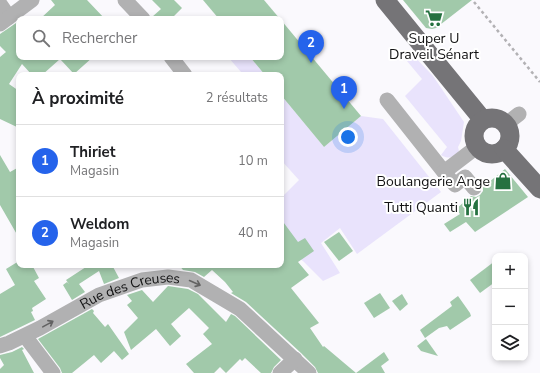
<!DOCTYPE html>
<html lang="fr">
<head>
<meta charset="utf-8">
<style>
  :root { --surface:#fff; --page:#f2f2f2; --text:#202124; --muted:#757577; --line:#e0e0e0; --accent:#2563eb }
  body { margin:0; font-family:"Nunito Sans",sans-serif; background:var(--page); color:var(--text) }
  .controls { position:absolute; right:12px; bottom:12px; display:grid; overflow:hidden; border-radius:8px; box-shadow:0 2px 6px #0003 }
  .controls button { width:36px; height:36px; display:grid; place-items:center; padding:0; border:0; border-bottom:1px solid var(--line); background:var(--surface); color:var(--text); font:20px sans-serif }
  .you { position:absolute; left:348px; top:137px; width:14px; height:14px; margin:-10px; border:3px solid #fff; border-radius:50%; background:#1a73e8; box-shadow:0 0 0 6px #1a73e833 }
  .badge { display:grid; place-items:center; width:26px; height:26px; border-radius:50%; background:var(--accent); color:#fff; font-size:13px; font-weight:700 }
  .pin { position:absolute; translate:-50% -33px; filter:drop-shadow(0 1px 2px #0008) }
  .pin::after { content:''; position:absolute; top:21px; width:14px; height:12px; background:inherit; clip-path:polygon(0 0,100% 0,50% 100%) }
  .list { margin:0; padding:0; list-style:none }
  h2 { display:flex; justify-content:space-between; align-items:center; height:52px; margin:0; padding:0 16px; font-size:17px }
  h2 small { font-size:13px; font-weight:400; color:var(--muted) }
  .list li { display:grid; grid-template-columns:26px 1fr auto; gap:12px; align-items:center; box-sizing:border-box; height:72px; padding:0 16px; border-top:1px solid var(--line) }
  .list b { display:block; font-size:15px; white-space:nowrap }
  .list p { margin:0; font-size:13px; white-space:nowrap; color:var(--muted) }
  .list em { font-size:13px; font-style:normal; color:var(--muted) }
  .icon { flex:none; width:22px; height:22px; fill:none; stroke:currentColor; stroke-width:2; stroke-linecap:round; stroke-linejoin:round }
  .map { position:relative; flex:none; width:540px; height:373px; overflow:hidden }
  .search { position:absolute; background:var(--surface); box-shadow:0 2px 6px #0003; left:16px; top:16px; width:268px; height:44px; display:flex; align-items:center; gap:10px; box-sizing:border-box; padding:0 14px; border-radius:8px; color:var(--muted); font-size:15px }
  .panel { position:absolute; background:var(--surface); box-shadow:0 2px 6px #0003; left:16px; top:72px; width:268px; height:196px; border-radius:8px }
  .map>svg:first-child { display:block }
  .green { fill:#e9e3fc }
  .building { fill:#a1c9aa }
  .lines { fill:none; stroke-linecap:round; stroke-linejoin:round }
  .path { stroke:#b2b1b4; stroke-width:2.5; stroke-dasharray:3 3; stroke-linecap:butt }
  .minor { stroke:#b1b1b2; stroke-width:15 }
  .major { stroke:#757477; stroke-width:19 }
  .oneway { stroke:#626262 }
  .labels { text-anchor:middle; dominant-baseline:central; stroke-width:4; stroke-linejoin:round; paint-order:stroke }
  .poi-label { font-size:14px; fill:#121213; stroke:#fff; text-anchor:end }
  .street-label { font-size:14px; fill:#121213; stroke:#fff }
</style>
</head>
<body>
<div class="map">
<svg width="540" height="373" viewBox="0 0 540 373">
  <rect width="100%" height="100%" fill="#faf9fd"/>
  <!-- green -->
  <g class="green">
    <path d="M 408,50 L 433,76 L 464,122 L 461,141 L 458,147 L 459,151 C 453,157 450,160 441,155 L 447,147 L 405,96 L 422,79 L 402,55 Z"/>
    <path d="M 228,57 L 250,57 L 265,75 L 237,75 L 241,72 Z"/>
    <path d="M 281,95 L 324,147 L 361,116 L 383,119 L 441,192 L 357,254 L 340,228 L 321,243 L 340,273 L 323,281 L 303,261 L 281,247 L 281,198 L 299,180 L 281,160 Z"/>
  </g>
  <!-- building -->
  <g class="building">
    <path d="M 51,0 L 87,0 L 105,19 L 40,19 L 55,5 Z"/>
    <path d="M 152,0 L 174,0 L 182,8 L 171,19 L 152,19 L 152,17 L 161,9 Z"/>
    <path d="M 203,0 L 264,0 L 280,19 L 219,19 Z"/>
    <path d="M 403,0 L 472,0 L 436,28 L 432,29 L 426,28 Z"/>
    <path d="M 281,20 L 361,116 L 324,147 L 281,95 L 281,75 L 265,75 L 250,57 L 281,57 Z"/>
    <path d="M 19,21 L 19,57 L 93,57 L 74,74 L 60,59 L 42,75 L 32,75 L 22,64 L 9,84 L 19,91 L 19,128 L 0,119 L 0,57 L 6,52 L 0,46 L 0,34 Z"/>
    <path d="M 0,155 L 10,172 L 19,167 L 19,238 L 0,205 Z"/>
    <path d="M 505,169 L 528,197 L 475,232 L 466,222 L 450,232 L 444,224 L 460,214 L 456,209 L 471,196 L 476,197 L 480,195 L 483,191 L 483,187 Z"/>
    <path d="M 281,219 L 298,242 L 305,238 L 314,251 L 298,262 L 309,275 L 291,288 L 319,323 L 310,328 L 323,347 L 324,346 L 356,373 L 384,352 L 389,360 L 381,366 L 385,373 L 318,373 L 315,367 L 301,353 L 246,302 L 231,293 L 233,292 L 225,282 L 212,270 L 204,277 L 195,272 L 183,270 L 179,265 L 281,265 Z"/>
    <path d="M 339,232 L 353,251 L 339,261 L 324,242 Z"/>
    <path d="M 19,261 L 19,265 L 32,265 L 39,278 L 34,281 L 46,299 L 32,308 L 33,311 L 31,312 L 35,320 L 0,337 L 0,294 L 15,285 L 6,269 Z"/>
    <path d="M 495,261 L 495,282 L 480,293 L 470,280 Z"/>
    <path d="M 89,265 L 112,265 L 119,278 L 104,284 L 99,271 L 79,284 L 85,292 L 72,300 L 63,285 L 67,282 L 69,284 L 66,280 Z"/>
    <path d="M 168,286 L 188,289 L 198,294 L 226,322 L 231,314 L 235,316 L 281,360 L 274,367 L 271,373 L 261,373 L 245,358 L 242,361 L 240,359 L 226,373 L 220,367 L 214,373 L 194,373 L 186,364 L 212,344 L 203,334 L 209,328 L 189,308 L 171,324 L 181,336 L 170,346 L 156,329 L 131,350 L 124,332 L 138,318 L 127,305 L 132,301 L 127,295 L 142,290 L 153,302 Z"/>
    <path d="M 380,293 L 390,308 L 374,318 L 364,303 Z"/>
    <path d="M 402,294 L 408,304 L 400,311 L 392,301 Z"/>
    <path d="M 458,296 L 470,313 L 471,316 L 450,330 L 447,326 L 439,328 L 425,338 L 420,330 L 452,306 L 450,302 Z"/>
    <path d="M 92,309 L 94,311 L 93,313 L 105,327 L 108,324 L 129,354 L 122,360 L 114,351 L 101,363 L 94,355 L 72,373 L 62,373 L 60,368 L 38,339 Z"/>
    <path d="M 426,339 L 438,356 L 421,351 L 417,346 Z"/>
    <path d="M 22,347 L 24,349 L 22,350 L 34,373 L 0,373 L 0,369 L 4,365 L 0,358 L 0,355 L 12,352 Z"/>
  </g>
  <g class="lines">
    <!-- path -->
    <path class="path" d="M 474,2 L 540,82"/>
    <!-- minor -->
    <g class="minor">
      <path d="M 125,0 L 143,19"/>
      <path d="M 0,4 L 9,17"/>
      <path d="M 0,24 L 32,0"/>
      <path d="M 171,57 L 185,75"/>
      <path d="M 387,100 L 444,172 L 478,146"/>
      <path d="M 506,124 L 519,114"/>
      <path d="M 444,172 L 455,185 L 465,177 L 474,188"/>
      <path d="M 25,336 L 53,373"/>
      <path id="s1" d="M 0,346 L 9,343 L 40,328 L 99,295 L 142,280 L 168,277 L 191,280 L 240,309 L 309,373"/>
      <path d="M 280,373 L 295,359"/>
    </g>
    <!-- major -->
    <g class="major">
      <path d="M 385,0 L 483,120"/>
      <circle cx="492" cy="136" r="18"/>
      <path d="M 504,149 L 540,189"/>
    </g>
  </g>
  <!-- one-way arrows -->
  <defs><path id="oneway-shaft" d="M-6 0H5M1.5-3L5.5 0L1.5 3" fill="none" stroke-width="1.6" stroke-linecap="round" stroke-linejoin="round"/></defs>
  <g class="oneway">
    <use href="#oneway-shaft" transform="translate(195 283) rotate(24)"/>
    <use href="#oneway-shaft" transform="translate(48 324) rotate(-29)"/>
  </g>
  <!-- icons -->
  <defs>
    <g id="supermarket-bare" transform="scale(1.38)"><path d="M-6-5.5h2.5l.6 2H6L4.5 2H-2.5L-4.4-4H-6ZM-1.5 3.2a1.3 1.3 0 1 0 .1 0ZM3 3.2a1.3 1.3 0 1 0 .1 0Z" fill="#257140" stroke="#fff" stroke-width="2.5" paint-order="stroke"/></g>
    <g id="shop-bare" transform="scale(1.38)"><path d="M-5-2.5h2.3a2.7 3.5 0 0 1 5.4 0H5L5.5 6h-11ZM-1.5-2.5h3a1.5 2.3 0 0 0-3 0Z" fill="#257140" stroke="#fff" stroke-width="2.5" paint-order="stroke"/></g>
    <g id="restaurant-bare" transform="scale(1.38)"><path d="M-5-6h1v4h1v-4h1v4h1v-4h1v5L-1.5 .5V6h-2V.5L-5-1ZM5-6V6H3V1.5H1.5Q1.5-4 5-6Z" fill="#257140" stroke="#fff" stroke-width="2.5" paint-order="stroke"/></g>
  </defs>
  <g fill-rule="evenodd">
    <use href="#supermarket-bare" x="434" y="18"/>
    <use href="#shop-bare" x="503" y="181"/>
    <use href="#restaurant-bare" x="471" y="207"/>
  </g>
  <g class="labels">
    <!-- poi labels -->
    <g class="poi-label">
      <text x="434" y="38" text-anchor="middle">Super U<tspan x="434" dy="16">Draveil Sénart</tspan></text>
      <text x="490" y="181">Boulangerie Ange</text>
      <text x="458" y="207">Tutti Quanti</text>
    </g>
    <!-- street labels -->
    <g class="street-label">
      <text stroke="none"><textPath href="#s1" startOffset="143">Rue des Creuses</textPath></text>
    </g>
  </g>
</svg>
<div class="controls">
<button>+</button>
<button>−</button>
<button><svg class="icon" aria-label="layers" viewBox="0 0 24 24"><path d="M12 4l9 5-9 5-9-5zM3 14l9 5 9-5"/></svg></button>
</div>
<div class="you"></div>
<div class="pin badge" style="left:344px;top:109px">1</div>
<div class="pin badge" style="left:311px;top:63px">2</div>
<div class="search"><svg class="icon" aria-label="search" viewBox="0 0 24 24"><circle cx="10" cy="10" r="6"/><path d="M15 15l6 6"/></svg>Rechercher</div>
<section class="panel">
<h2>À proximité<small>2 résultats</small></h2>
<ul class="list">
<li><span class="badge">1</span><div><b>Thiriet</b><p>Magasin</p></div><em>10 m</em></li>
<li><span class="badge">2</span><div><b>Weldom</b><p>Magasin</p></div><em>40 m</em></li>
</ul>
</section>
</div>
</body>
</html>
